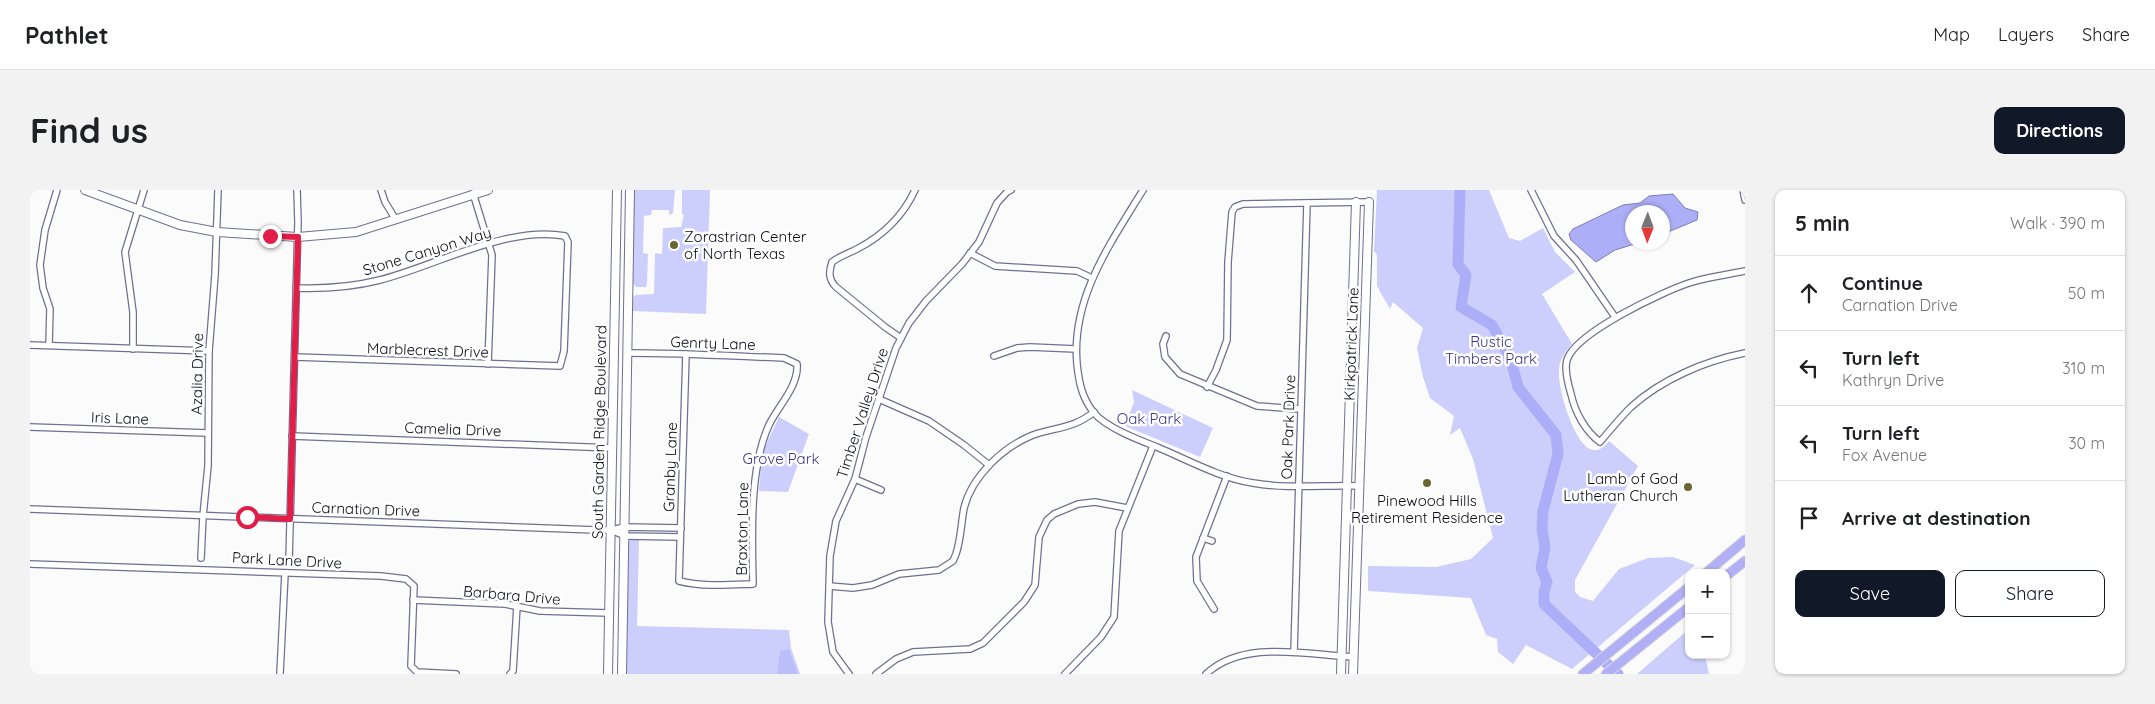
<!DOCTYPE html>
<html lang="en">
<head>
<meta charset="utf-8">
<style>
  :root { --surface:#fff; --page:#f2f2f2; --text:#202124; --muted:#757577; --line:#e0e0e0; --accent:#111827 }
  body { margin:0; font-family:Quicksand,sans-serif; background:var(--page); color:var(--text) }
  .controls { position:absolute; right:15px; bottom:15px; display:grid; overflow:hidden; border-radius:10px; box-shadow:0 1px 4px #0004 }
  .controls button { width:45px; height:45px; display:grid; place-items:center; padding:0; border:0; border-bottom:1px solid var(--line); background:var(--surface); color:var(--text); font:25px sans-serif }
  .compass { position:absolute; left:1595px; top:15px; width:45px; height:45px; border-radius:50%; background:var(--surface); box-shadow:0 1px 4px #0004; rotate:181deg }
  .stop { position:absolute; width:15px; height:15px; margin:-11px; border:4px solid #e11d48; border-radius:50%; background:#fff }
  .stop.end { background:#e11d48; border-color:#fff; box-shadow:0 1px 5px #0008 }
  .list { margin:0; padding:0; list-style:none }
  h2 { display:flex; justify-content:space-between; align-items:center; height:65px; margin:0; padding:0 20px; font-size:21px }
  h2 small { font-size:16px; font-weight:400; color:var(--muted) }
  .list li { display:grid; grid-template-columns:32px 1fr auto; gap:15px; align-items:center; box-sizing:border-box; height:75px; padding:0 20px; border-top:1px solid var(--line) }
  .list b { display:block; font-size:19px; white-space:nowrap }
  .list p { margin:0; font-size:16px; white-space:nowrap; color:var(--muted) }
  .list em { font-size:16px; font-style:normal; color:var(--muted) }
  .actions { display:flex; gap:10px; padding:15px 20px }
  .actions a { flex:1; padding:11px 0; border:1px solid var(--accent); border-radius:10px; text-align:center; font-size:18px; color:var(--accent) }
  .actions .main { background:var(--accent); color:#fff }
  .icon { flex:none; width:28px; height:28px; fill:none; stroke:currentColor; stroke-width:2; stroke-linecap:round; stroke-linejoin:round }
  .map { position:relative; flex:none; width:1715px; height:484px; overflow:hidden; border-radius:10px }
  header { display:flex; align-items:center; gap:30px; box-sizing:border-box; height:70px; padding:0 25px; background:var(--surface); border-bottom:1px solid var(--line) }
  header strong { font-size:24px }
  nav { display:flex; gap:28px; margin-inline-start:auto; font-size:18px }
  .intro { display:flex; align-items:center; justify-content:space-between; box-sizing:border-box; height:120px; padding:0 30px }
  h1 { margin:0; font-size:35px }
  .button { padding:12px 22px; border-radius:10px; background:var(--accent); color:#fff; font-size:18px; font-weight:700 }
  main { display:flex; gap:30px; padding:0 30px }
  aside { flex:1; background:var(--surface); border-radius:10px; box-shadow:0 1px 4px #0004 }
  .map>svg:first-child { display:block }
  .green { fill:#cccffc }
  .forest { fill:#bbbff9 }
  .water { fill:#acaff7; stroke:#7b7eb4 }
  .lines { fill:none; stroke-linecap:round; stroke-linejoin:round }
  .river { stroke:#acaff7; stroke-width:11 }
  .street-casing { stroke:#6e7090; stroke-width:8 }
  .secondary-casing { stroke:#6e7090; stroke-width:10 }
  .primary-casing { stroke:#d8d8da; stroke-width:11 }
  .street { stroke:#fff; stroke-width:5.5 }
  .secondary { stroke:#fff; stroke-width:8 }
  .primary { stroke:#b1aff6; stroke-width:9 }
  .route { stroke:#e11d48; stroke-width:6 }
  .poi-dot { fill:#6b6531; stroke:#fff; stroke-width:2 }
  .labels { text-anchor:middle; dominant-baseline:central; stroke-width:5; stroke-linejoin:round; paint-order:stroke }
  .poi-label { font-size:15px; fill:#0a0b16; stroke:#fff; text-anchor:start }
  .street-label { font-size:15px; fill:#0a0b16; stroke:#fff }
  .park-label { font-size:15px; fill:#3b3586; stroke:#fff }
</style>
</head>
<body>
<header>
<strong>Pathlet</strong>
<nav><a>Map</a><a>Layers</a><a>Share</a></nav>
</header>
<div class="intro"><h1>Find us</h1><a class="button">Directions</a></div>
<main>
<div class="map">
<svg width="1715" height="484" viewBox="0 0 1715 484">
  <rect width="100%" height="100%" fill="#fbfbfb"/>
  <!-- green -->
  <g class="green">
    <path d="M 604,0 L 645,0 L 643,23 L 639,25 L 639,20 L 622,20 L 621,25 L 614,26 L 613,63 L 618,64 L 617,94 L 616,97 L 606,97 L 603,93 Z"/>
    <path d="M 652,0 L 680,0 L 676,124 L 602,121 L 602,108 L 606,105 L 624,104 L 625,63 L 632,64 L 633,38 L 651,37 L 654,25 L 652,24 Z"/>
    <path d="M 1347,0 L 1459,0 L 1479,48 L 1490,51 L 1513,38 L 1525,62 L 1545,82 L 1512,104 L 1542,154 C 1535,162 1529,170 1529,181 C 1527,197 1545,258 1563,260 C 1570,261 1575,256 1579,251 L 1608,276 L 1545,390 L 1545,402 L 1550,407 L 1563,411 L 1589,379 L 1618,368 L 1643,367 L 1665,375 L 1542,479 L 1496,455 L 1483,474 L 1468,462 L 1467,449 L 1456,445 L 1441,408 L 1338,401 L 1338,376 L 1406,377 L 1441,369 L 1463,348 L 1443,269 L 1430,238 L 1420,245 L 1424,226 L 1400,208 L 1393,187 L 1387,158 L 1393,138 L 1363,112 L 1360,119 L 1347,96 L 1347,65 L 1344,61 Z"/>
    <path d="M 1102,200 L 1183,238 L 1170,267 L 1095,236 L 1104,212 Z"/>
    <path d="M 749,227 L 779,244 L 758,302 L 729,301 L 732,263 Z"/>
    <path d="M 603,348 L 609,350 L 607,436 L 759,440 L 761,458 L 770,484 L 597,484 L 595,482 L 598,353 Z"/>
    <path d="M 1659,439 L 1659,465 L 1675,465 L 1679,484 L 1607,484 Z"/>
  </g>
  <!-- forest -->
  <path class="forest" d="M 759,459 L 768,484 L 747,484 L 750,461 Z"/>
  <!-- water -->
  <path class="water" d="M 1643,4 L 1655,18 L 1668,22 L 1667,30 L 1633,44 L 1632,22 L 1602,22 L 1602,52 L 1608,53 L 1585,60 L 1566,72 L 1541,50 L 1539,44 L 1543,39 L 1593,15 L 1610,13 L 1619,6 Z"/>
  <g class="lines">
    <!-- river -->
    <path class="river" d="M 1430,0 L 1428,74 L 1436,85 L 1431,117 L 1462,135 L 1481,170 L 1488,197 L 1526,245 L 1528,264 L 1513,321 L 1512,339 L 1515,357 L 1511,378 L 1517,392 L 1514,402 L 1514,414 L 1588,484"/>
    <!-- street casing -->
    <g class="street-casing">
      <g id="street">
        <path d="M 351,0 L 355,12 L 366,30"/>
        <path d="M 1113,0 C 1080,54 1041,108 1047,174 C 1049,193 1052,208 1064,223 C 1077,238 1109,250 1127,257 C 1158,270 1190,288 1223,293 C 1257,299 1295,295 1330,296"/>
        <path d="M 1501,0 L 1524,46 L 1546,70 L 1585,127"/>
        <path d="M 1713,0 L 1715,10"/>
        <path d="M 443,3 L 462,65 L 458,174"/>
        <path d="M 940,63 L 965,76 L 1047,81 L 1062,88"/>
        <path d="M 1715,81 C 1697,85 1676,87 1659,93 C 1632,102 1545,143 1537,170 C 1534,180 1538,194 1541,204 C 1545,222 1555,241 1570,252 C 1580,240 1590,228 1601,217 C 1632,189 1675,171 1715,163"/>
        <path d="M 1136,146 L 1133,154 L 1135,167 L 1150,184 L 1227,216 L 1270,219"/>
        <path d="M 871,148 L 855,137 L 806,97 C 798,89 799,81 802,72 C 810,66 819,63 827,59 C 852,46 873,26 885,0"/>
        <path d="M 0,155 L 179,161"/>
        <path d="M 19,155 L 20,119 L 13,98 L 10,75 L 15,40 L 27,0"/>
        <path d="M 103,159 L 103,122 L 95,62 L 114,0"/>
        <path d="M 598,163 C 650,163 702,166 754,168 L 767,174 C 769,196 748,216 739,235 C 719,278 722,347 723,394 C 698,395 673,397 649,391 L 656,164"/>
        <path d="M 964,166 L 987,158 L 1000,157 L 1046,159"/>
        <path d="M 265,167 L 530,176 L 534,161 L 538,52 L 535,46 C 478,35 405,76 350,90 C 322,97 295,99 266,98"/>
        <path d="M 1177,197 L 1186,180 L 1197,150 L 1198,72 L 1202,22 L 1205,17 L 1213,14 L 1339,12"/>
        <path d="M 849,209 L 899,231 L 934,255 L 959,275"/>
        <path d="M 0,237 L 178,243"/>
        <path d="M 262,246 L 583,258"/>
        <path d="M 825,289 L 851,300"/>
        <path d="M 0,319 L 566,340 L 581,340 L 595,337 L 651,338"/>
        <path d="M 581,340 L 595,346 L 650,347"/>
        <path d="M 1173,348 L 1182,351"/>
        <path d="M 171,368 L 173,326 L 178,276 L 179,161 L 185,85 L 188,0"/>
        <path d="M 259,372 L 268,32 L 267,0"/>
        <path d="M 0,374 L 351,386 L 376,389 L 384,396 L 381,476 L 387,482 L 426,484"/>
        <path d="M 799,396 L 823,398 L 842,395 L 869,384 L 909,380 L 923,371 L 926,364 C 931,349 931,334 934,318 C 942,286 973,257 1003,245 C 1026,237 1043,239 1064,222"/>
        <path d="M 383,410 L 475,414 L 510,421 L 579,423"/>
        <path d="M 1184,419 L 1167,391 L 1166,367 L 1197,286"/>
        <path d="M 1264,462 L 1277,13"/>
        <path d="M 250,484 L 255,383"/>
        <path d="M 480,484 L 483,481 L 487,416"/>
        <path d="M 819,484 L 803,462 L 798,432 L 800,366 L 806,331 L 825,289 L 836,247 L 866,158 L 879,133 L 896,111 L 932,74 L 949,52 L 967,13 L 977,2 L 981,0"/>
        <path d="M 846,484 L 866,469 L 883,462 L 940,459 L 953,453 L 994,412 L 1005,395 L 1009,347 L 1017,330 L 1024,324 L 1048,314 L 1065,312 L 1097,318"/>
        <path d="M 1035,484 L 1071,447 L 1084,427 L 1089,341 L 1123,256"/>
        <path d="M 1176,484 C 1214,449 1277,465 1323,467"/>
      </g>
    </g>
    <!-- secondary casing -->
    <g class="secondary-casing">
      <g id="secondary">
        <path d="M 55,0 L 150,35 L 187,42 L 268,47 L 326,42 L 458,0"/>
        <path d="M 578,484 L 587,0"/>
        <path d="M 592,484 L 600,0"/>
        <path d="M 1311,484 L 1326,12"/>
        <path d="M 1323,484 L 1339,12"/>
      </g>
    </g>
    <!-- primary casing -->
    <g class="primary-casing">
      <g id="primary">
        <path d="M 1676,383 L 1715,350"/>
        <path d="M 1696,386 L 1715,371"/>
        <path d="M 1553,484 L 1659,397"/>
        <path d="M 1576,484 L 1659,417"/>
      </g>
    </g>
    <!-- street -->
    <use href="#street" class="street"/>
    <!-- secondary -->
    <use href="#secondary" class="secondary"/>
    <!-- primary -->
    <use href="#primary" class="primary"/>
  </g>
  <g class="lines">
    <!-- route -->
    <path class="route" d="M 217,327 L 260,329 L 268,47 L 240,46"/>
  </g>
  <!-- markers -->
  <g class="poi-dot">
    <circle cx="644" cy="55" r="5"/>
    <circle cx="1397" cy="293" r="5"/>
    <circle cx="1658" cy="297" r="5"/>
  </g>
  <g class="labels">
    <!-- poi labels -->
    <g class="poi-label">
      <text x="654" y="46">Zorastrian Center<tspan x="654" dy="17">of North Texas</tspan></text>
      <text x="1648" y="288" text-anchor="end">Lamb of God<tspan x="1648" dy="17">Lutheran Church</tspan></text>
      <text x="1397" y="310" text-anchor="middle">Pinewood Hills<tspan x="1397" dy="17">Retirement Residence</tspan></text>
    </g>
    <!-- street labels -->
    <g class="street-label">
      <text transform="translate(397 61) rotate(-17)">Stone Canyon Way</text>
      <text transform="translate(683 153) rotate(2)">Genrty Lane</text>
      <text transform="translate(1321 154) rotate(-88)">Kirkpatrick Lane</text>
      <text transform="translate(398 160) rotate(2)">Marblecrest Drive</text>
      <text transform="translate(167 184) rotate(-89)">Azalia Drive</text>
      <text transform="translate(832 223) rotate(-72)">Timber Valley Drive</text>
      <text transform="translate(90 228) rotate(2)">Iris Lane</text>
      <text transform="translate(1258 237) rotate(-88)">Oak Park Drive</text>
      <text transform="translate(423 239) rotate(2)">Camelia Drive</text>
      <text transform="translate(569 242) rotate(-89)">South Garden Ridge Boulevard</text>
      <text transform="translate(640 277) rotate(-88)">Granby Lane</text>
      <text transform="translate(336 319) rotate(2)">Carnation Drive</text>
      <text transform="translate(712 339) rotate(-89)">Braxton Lane</text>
      <text transform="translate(257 370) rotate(3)">Park Lane Drive</text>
      <text transform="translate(482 405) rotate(5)">Barbara Drive</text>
    </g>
    <!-- park labels -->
    <g class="park-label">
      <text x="1461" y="151">Rustic<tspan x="1461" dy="17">Timbers Park</tspan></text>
      <text x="1119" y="228">Oak Park</text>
      <text x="751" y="268">Grove Park</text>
    </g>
  </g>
</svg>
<div class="controls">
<button>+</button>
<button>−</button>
</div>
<svg class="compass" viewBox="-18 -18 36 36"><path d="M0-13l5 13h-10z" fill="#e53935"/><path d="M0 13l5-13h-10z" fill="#757577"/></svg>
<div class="stop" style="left:217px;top:327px"></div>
<div class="stop end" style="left:240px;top:46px"></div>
</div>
<aside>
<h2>5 min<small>Walk · 390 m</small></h2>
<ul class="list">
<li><svg class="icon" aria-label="ahead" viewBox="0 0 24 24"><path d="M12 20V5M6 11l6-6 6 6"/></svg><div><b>Continue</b><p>Carnation Drive</p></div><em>50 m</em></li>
<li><svg class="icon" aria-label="left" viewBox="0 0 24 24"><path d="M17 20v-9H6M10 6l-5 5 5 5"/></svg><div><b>Turn left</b><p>Kathryn Drive</p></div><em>310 m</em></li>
<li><svg class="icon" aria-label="left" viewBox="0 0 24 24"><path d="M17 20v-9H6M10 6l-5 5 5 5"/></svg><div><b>Turn left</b><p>Fox Avenue</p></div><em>30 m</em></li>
<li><svg class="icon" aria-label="arrive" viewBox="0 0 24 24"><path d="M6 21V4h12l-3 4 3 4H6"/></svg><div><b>Arrive at destination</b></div></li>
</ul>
<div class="actions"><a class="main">Save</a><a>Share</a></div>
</aside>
</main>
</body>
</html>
